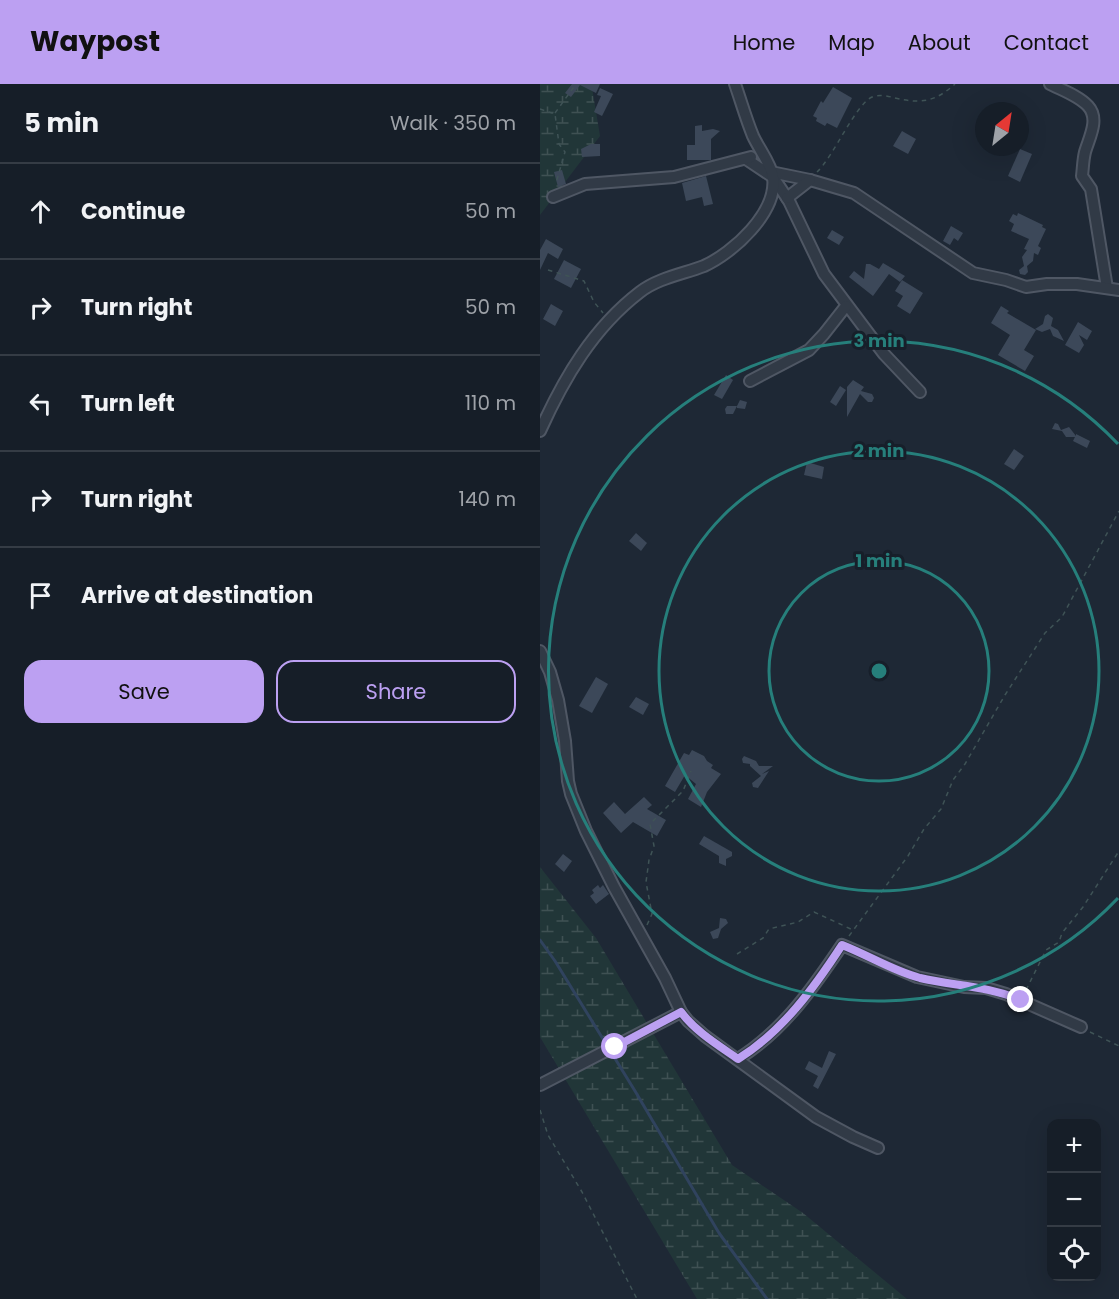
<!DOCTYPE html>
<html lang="en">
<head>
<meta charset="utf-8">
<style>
  :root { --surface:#161e28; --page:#232b34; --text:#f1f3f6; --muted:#9ea2a8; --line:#353c45; --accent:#bca0f2 }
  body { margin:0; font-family:Poppins,sans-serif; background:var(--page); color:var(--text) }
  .controls { position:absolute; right:18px; bottom:18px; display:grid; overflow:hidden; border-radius:12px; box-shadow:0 6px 24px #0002 }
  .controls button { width:54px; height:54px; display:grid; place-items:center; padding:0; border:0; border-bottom:2px solid var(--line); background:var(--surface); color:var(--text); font:30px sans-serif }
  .compass { position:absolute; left:435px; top:18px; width:54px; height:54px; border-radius:50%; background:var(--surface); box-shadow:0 6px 24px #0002; rotate:30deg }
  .stop { position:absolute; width:18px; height:18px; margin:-14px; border:4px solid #bca0f2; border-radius:50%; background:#fff }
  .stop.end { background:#bca0f2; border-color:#fff; box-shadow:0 2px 6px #0008 }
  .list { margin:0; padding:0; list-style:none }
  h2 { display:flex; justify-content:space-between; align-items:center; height:78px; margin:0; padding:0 24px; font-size:26px }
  h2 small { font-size:20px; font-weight:400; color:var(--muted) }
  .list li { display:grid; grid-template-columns:39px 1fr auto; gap:18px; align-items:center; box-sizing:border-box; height:96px; padding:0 24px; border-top:2px solid var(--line) }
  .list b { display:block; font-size:22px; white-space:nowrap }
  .list em { font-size:20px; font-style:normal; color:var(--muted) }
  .actions { display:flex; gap:12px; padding:18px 24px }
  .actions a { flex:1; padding:14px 0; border:2px solid var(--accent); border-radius:18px; text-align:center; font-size:21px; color:var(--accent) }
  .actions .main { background:var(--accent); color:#111 }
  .icon { flex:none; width:33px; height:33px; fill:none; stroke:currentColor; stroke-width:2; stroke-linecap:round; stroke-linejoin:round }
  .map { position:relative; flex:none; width:579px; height:1215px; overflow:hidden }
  header { display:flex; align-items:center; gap:36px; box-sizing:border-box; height:84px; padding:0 30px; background:var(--accent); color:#111 }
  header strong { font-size:28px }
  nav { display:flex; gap:33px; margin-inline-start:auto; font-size:21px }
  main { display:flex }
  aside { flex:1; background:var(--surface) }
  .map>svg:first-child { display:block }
  .wetland { fill:url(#wetland-marsh) }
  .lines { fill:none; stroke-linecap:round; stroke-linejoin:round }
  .stream { stroke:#30435e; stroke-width:3 }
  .building { fill:#3c4859 }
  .minor-casing { stroke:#4f5764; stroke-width:14 }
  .path { stroke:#3f5356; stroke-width:1.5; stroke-dasharray:4.5 4.5; stroke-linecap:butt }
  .minor { stroke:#313a46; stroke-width:10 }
  .route { stroke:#bca0f2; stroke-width:8 }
  .ring { fill:none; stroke:#267f7b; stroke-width:3 }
  .centre { fill:#267f7b; stroke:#171f2a; stroke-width:3 }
  .ring-label { font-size:18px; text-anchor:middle; font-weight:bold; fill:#267f7b; stroke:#171f2a; stroke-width:6; stroke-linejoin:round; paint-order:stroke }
</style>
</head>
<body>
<header>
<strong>Waypost</strong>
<nav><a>Home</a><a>Map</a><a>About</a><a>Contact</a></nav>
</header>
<main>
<aside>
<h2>5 min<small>Walk · 350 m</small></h2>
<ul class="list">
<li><svg class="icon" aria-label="ahead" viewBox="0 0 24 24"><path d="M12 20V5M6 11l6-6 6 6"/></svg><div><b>Continue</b></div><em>50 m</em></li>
<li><svg class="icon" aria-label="right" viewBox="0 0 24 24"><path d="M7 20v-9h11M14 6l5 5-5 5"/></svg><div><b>Turn right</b></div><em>50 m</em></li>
<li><svg class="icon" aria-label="left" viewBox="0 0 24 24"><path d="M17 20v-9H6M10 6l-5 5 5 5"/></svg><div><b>Turn left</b></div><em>110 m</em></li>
<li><svg class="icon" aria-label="right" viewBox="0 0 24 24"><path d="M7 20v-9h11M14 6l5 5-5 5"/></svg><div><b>Turn right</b></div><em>140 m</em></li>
<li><svg class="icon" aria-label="arrive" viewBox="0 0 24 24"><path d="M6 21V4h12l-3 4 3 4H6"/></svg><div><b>Arrive at destination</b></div></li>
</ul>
<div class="actions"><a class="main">Save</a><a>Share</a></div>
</aside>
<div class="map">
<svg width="579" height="1215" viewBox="0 0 579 1215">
  <defs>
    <pattern id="wetland-marsh" width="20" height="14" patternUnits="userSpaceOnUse" patternTransform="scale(1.5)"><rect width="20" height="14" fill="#213638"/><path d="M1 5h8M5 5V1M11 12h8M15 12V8" fill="none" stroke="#3f5153"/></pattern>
  </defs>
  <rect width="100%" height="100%" fill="#1e2835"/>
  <!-- wetland -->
  <g class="wetland">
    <path d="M 0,0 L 47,0 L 52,4 L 60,52 L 0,131 Z"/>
    <path d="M 0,783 L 56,854 L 192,1081 L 263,1129 L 367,1215 L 157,1215 L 0,953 Z"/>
  </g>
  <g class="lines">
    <!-- stream -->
    <path class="stream" d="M 0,856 L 15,877 L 95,1007 L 179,1149 L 227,1215"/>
  </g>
  <!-- building -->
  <g class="building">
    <path d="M 32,0 L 60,0 L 56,9 L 40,1 L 31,13 L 25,9 Z"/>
    <path d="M 293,3 L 312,14 L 297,44 L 287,39 L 285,42 L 276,37 L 277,34 L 273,32 L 281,17 L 283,19 Z"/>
    <path d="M 60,4 L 73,10 L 62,32 L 54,28 L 61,12 L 57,11 Z"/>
    <path d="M 162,41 L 162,47 L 173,45 L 180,47 L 171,55 L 171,76 L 147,76 L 147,61 L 155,61 L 155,42 Z"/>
    <path d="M 362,47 L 376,55 L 368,70 L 353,62 Z"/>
    <path d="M 51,60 L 60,60 L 60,72 L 42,73 L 41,65 Z"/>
    <path d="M 480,65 L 492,70 L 480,98 L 468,92 Z"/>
    <path d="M 22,86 L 26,100 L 18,103 L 14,88 Z"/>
    <path d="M 166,92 L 173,120 L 164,122 L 162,113 L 146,117 L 142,99 Z"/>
    <path d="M 478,129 L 503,141 L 502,143 L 506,145 L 498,162 L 501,164 L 498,171 L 494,169 L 493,177 L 487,182 L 488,188 L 485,191 L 480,190 L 479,186 L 484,182 L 482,173 L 487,166 L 484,165 L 489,155 L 471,147 L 474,140 L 469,137 L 473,130 L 477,132 Z"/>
    <path d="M 411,142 L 423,149 L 418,157 L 414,154 L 410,161 L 403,157 Z"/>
    <path d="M 292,146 L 304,153 L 299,161 L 287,154 Z"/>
    <path d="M 6,155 L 23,165 L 18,175 L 8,169 L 0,186 L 0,166 Z"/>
    <path d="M 24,176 L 41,185 L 31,204 L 14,195 Z"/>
    <path d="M 343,179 L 365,192 L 360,198 L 349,190 L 333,212 L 309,193 L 314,187 L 324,195 L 326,180 L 330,180 L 339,185 Z"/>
    <path d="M 362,196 L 383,209 L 370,230 L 357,222 L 363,212 L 355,207 Z"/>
    <path d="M 11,220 L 23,227 L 15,242 L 3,235 Z"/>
    <path d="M 461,222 L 469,227 L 467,229 L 496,246 L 484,266 L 494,272 L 485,287 L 458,271 L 470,251 L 451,239 Z"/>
    <path d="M 508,230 L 513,234 L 511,242 L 518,246 L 524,257 L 513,252 L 510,245 L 502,248 L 495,245 L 503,240 L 505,232 Z"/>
    <path d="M 538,238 L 552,247 L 547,256 L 539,251 L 544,261 L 539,269 L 525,261 Z"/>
    <path d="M 186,291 L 193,296 L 182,315 L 174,311 Z"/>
    <path d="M 313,296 L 324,303 L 321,307 L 332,310 L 334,314 L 332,318 L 328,318 L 320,310 L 307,333 L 307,303 Z"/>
    <path d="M 300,302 L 306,306 L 296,322 L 290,318 Z"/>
    <path d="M 200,316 L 207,318 L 205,325 L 197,324 L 197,322 L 193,330 L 186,330 L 185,325 L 187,322 L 197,322 Z"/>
    <path d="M 515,339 L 518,340 L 521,346 L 529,343 L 536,352 L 536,350 L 550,357 L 547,364 L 533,357 L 535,353 L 526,353 L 522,347 L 512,345 Z"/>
    <path d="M 474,365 L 484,372 L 474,386 L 464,380 Z"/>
    <path d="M 267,378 L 284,383 L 282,395 L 264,391 Z"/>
    <path d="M 96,449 L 107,459 L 101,467 L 89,457 Z"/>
    <path d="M 56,593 L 68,600 L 52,629 L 39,622 Z"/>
    <path d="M 96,613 L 109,620 L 103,631 L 89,623 Z"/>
    <path d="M 152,666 L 164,672 L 167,677 L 173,681 L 171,684 L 181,690 L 167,708 L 161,723 L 148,715 L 156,700 L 145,691 L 135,708 L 125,702 L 144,669 L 149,671 Z"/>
    <path d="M 204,672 L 216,677 L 219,682 L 233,682 L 222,690 L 229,687 L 218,704 L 213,703 L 212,699 L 221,692 L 210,682 L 210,680 L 203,679 L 202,675 Z"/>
    <path d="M 104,713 L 112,721 L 107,725 L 126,736 L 117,752 L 93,738 L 81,749 L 63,729 L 74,718 L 85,730 Z"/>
    <path d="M 164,752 L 192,768 L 192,772 L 186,775 L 186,782 L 179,779 L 179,772 L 159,760 Z"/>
    <path d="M 23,770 L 32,777 L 24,788 L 15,780 Z"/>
    <path d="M 58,801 L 60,804 L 63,801 L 69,810 L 56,820 L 50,812 L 54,809 L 52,806 Z"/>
    <path d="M 180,834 L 186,835 L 188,839 L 181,845 L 178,854 L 173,855 L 170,848 L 179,844 Z"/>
    <path d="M 289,967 L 296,970 L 278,1005 L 273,1002 L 278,992 L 265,985 L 269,977 L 282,984 Z"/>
  </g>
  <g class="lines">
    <!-- minor casing -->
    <g class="minor-casing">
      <g id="minor">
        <path d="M 510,0 C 522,6 539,12 548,22 C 560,35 549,54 545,68 C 543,76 543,84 542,92 L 551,105 L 567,204"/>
        <path d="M 206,75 L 233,93 L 249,117 L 284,190 L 344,270 L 380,308"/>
        <path d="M 231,88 L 270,96 L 314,109 L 433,189 L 466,196 L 486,203 L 507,200 L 537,200 L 579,206"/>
        <path d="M 13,113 L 45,100 L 134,93 L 211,73"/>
        <path d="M 247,114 L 270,96"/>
        <path d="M 210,297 L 269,266 L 284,250 L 306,222"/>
        <path d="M 0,347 C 24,294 53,244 100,208 C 118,194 143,190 164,182 C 193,169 238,128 233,93 C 231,80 219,65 213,52 C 206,35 201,17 195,0"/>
        <path d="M 0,567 L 10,588 L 18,616 L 25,657 L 28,697 L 31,710 L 46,747 L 74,803 L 125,894 L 141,928 L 148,937 L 165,952 L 276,1033 L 313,1053 L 338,1064"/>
        <path d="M 198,975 C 243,947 273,904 302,861 L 377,893 L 424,903 L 446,904 L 466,910 L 541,943"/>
        <path d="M 0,1001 L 141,928"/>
      </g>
    </g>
    <!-- path -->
    <g class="path">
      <path d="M 0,25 L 15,30 L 19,60 L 25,68 L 16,99"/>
      <path d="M 15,29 L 36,0"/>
      <path d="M 277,88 C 294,72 315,21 332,13 C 339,10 348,12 355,14 C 381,20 395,18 415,0"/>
      <path d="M 8,186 L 44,197 L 54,218 L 63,229"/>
      <path d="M 107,841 L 112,830 L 106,798 L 109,776 L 114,762 L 110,740 L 143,707 L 151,687"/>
      <path d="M 309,852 L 368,772 L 384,745 L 401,725 L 413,696 L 425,680 L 465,611 L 505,549 L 522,533 L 579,427"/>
      <path d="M 197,870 L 223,854 L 229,845 L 258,838 L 274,828 L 313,846"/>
      <path d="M 486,906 L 506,866 L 519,858 L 522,849 L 543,823 L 579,767"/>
      <path d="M 550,948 L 579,962"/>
      <path d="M 0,1026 L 8,1051 L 42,1108 L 97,1215"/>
    </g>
    <!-- minor -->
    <use href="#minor" class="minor"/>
  </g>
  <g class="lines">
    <!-- route -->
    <path class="route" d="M 75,963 L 141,928 C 156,948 178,961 198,975 C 243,947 274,904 302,861 C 328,871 353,887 380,894 C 414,902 448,902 481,916"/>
  </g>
  <!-- distance rings -->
  <g class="ring">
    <circle cx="339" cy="587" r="110"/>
    <circle cx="339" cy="587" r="220"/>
    <path d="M578 814A330 330 0 1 1 578 360"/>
  </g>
  <circle cx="339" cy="587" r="9" class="centre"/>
  <g class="ring-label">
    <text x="339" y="263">3 min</text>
    <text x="339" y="373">2 min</text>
    <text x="339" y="483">1 min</text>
  </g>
</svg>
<div class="controls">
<button>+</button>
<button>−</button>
<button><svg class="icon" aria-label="locate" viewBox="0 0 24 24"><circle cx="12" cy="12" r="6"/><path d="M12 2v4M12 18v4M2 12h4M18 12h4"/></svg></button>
</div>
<svg class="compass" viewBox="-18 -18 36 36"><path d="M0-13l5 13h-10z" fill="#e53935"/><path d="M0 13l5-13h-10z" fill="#9ea2a8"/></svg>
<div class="stop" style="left:75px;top:963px"></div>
<div class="stop end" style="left:481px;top:916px"></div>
</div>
</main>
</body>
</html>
